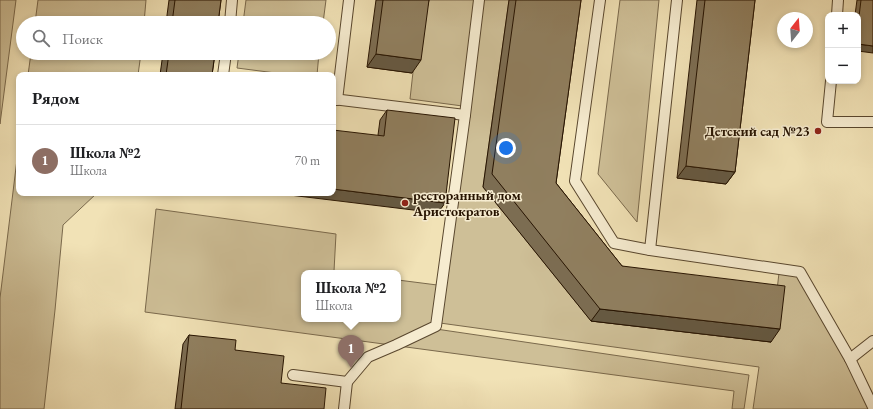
<!DOCTYPE html>
<html lang="ru">
<head>
<meta charset="utf-8">
<style>
  :root { --surface:#fff; --page:#f6f6f6; --text:#202124; --muted:#757577; --line:#e0e0e0; --accent:#8f2418 }
  body { margin:0; font-family:"EB Garamond",serif; background:var(--page); color:var(--text) }
  .controls { position:absolute; right:12px; top:12px; display:grid; overflow:hidden; border-radius:8px; box-shadow:0 2px 6px #0003 }
  .controls button { width:36px; height:36px; display:grid; place-items:center; padding:0; border:0; border-bottom:1px solid var(--line); background:var(--surface); color:var(--text); font:20px sans-serif }
  .compass { position:absolute; left:777px; top:12px; width:36px; height:36px; border-radius:50%; background:var(--surface); box-shadow:0 2px 6px #0003; rotate:17deg }
  .you { position:absolute; left:506px; top:148px; width:14px; height:14px; margin:-10px; border:3px solid #fff; border-radius:50%; background:#1a73e8; box-shadow:0 0 0 6px #1a73e833 }
  .badge { display:grid; place-items:center; width:26px; height:26px; border-radius:50%; background:var(--accent); color:#fff; font-size:13px; font-weight:700 }
  .pin { position:absolute; translate:-50% -33px; filter:drop-shadow(0 1px 2px #0008) }
  .pin::after { content:''; position:absolute; top:21px; width:14px; height:12px; background:inherit; clip-path:polygon(0 0,100% 0,50% 100%) }
  .popup { position:absolute; left:301px; top:270px; width:100px; height:52px; box-sizing:border-box; display:grid; place-content:center; border-radius:8px; background:var(--surface); filter:drop-shadow(0 1px 3px #0005); font-size:13px; white-space:nowrap; color:var(--muted) }
  .popup b { font-size:15px; color:var(--text) }
  .popup::after { content:''; position:absolute; left:50%; top:100%; margin-left:-8px; border:8px solid transparent; border-top-color:var(--surface) }
  .list { margin:0; padding:0; list-style:none }
  h2 { display:flex; justify-content:space-between; align-items:center; height:52px; margin:0; padding:0 16px; font-size:17px }
  h2 small { font-size:13px; font-weight:400; color:var(--muted) }
  .list li { display:grid; grid-template-columns:26px 1fr auto; gap:12px; align-items:center; box-sizing:border-box; height:72px; padding:0 16px; border-top:1px solid var(--line) }
  .list b { display:block; font-size:15px; white-space:nowrap }
  .list p { margin:0; font-size:13px; white-space:nowrap; color:var(--muted) }
  .list em { font-size:13px; font-style:normal; color:var(--muted) }
  .icon { flex:none; width:22px; height:22px; fill:none; stroke:currentColor; stroke-width:2; stroke-linecap:round; stroke-linejoin:round }
  .map { position:relative; flex:none; width:873px; height:409px; overflow:hidden }
  .search { position:absolute; background:var(--surface); box-shadow:0 2px 6px #0003; left:16px; top:16px; width:320px; height:44px; display:flex; align-items:center; gap:10px; box-sizing:border-box; padding:0 14px; border-radius:22px; color:var(--muted); font-size:15px }
  .panel { position:absolute; background:var(--surface); box-shadow:0 2px 6px #0003; left:16px; top:72px; width:320px; height:124px; border-radius:8px }
  .map>svg:first-child { display:block }
  .green { fill:#cebf97; stroke:#7a694c }
  .lines { fill:none; stroke-linecap:round; stroke-linejoin:round }
  .lane-casing { stroke:#59472e; stroke-width:12 }
  .lane { stroke:#f6ecd0; stroke-width:10 }
  .wall { fill:#7c6d52; stroke:#261300 }
  .shaded-wall { fill:#655942; stroke:#261300 }
  .building { fill:#907f5f; stroke:#261300 }
  .poi-dot { fill:#8f2418; stroke:#f6ecd0; stroke-width:1.5 }
  .labels { text-anchor:middle; dominant-baseline:central; stroke-width:3; stroke-linejoin:round; paint-order:stroke }
  .poi-label { font-size:14px; font-weight:bold; fill:#261300; stroke:#f6ecd0; text-anchor:end }
</style>
</head>
<body>
<div class="map">
<svg width="873" height="409" viewBox="0 0 873 409">
  <rect width="100%" height="100%" fill="#f1e2b6"/>
  <filter id="stains"><feTurbulence type="fractalNoise" baseFrequency=".005" numOctaves="4"/><feColorMatrix values="0 0 0 0 .2 0 0 0 0 .09 0 0 0 0 .02 0 0 0 .5 -.17"/></filter>
  <radialGradient id="worn" r=".72"><stop offset=".6" stop-color="#630" stop-opacity="0"/><stop offset="1" stop-color="#630" stop-opacity=".3"/></radialGradient>
  <!-- green -->
  <g class="green">
    <path d="M 0,0 L 16,0 L 0,124 Z"/>
    <path d="M 38,0 L 146,0 L 144,23 L 35,23 Z"/>
    <path d="M 246,0 L 326,0 L 323,23 L 243,23 Z"/>
    <path d="M 421,0 L 509,0 L 483,187 L 591,321 L 771,342 L 779,273 L 798,275 L 847,361 L 871,409 L 753,409 L 759,367 L 440,323 L 436,329 L 749,375 L 744,409 L 732,409 L 734,391 L 145,312 L 156,209 L 336,234 L 334,271 L 347,273 L 304,273 L 304,319 L 398,319 L 398,280 L 445,286 L 470,107 L 410,99 Z"/>
    <path d="M 620,0 L 659,0 L 637,222 L 598,174 Z"/>
    <path d="M 31,53 L 141,53 L 138,75 L 28,75 Z"/>
    <path d="M 239,53 L 319,53 L 317,75 L 291,75 L 237,68 Z"/>
    <path d="M 19,143 L 19,193 L 97,193 L 63,225 L 55,310 L 44,409 L 0,409 L 0,298 Z"/>
  </g>
  <g class="lines">
    <!-- lane casing -->
    <g class="lane-casing">
      <g id="lane">
        <path d="M 600,0 L 575,181 L 614,243 L 650,250 L 800,272 L 850,359 L 873,407"/>
        <path d="M 837,15 L 838,0"/>
        <path d="M 230,23 L 232,0"/>
        <path d="M 223,75 L 226,53"/>
        <path d="M 831,81 L 827,122 L 873,122"/>
        <path d="M 333,99 L 465,115"/>
        <path d="M 337,100 L 349,0"/>
        <path d="M 650,250 L 677,0"/>
        <path d="M 850,359 L 873,341"/>
        <path d="M 293,375 L 347,382 L 368,357 L 396,345 L 436,326 L 465,115 L 479,0"/>
        <path d="M 344,409 L 347,382"/>
      </g>
    </g>
    <!-- lane -->
    <use href="#lane" class="lane"/>
  </g>
  <!-- wall -->
  <g class="wall">
    <path d="M 169,0 L 221,0 L 218,23 L 166,23 Z"/>
    <path d="M 376,0 L 429,0 L 412,73 L 367,67 Z"/>
    <path d="M 509,0 L 581,0 L 556,183 L 622,266 L 771,342 L 591,321 L 483,187 Z"/>
    <path d="M 697,0 L 755,0 L 735,172 L 726,184 L 677,178 Z"/>
    <path d="M 857,0 L 873,0 L 858,51 L 858,15 L 855,15 Z"/>
    <path d="M 163,53 L 215,53 L 212,75 L 160,75 Z"/>
    <path d="M 387,110 L 438,213 L 378,135 L 380,120 Z"/>
    <path d="M 189,335 L 235,350 L 281,383 L 324,409 L 175,409 L 183,344 Z"/>
  </g>
  <!-- shaded-wall -->
  <g class="shaded-wall">
    <path d="M 858,44 L 873,46 L 873,53 L 858,51 Z"/>
    <path d="M 376,54 L 421,60 L 412,73 L 367,67 Z"/>
    <path d="M 686,166 L 735,172 L 726,184 L 677,178 Z"/>
    <path d="M 333,189 L 445,203 L 438,213 L 273,193 L 333,193 Z"/>
    <path d="M 600,309 L 780,329 L 771,342 L 591,321 Z"/>
  </g>
  <!-- building -->
  <g class="building">
    <path d="M 175,0 L 221,0 L 218,23 L 172,23 Z"/>
    <path d="M 383,0 L 429,0 L 421,60 L 376,54 Z"/>
    <path d="M 516,0 L 581,0 L 556,183 L 622,266 L 785,286 L 780,329 L 600,309 L 492,174 Z"/>
    <path d="M 705,0 L 755,0 L 735,172 L 686,166 Z"/>
    <path d="M 861,0 L 873,0 L 873,46 L 858,44 L 858,25 Z"/>
    <path d="M 169,53 L 215,53 L 212,75 L 166,75 Z"/>
    <path d="M 387,110 L 455,118 L 445,203 L 333,189 L 333,130 L 384,136 Z"/>
    <path d="M 189,335 L 236,340 L 235,350 L 284,356 L 281,383 L 326,388 L 324,409 L 181,409 Z"/>
  </g>
  <!-- markers -->
  <g class="poi-dot">
    <circle cx="818" cy="131" r="4"/>
    <circle cx="405" cy="203" r="4"/>
  </g>
  <g class="labels">
    <!-- poi labels -->
    <g class="poi-label">
      <text x="810" y="131">Детский сад №23</text>
      <text x="413" y="195" text-anchor="start">ресторанный дом<tspan x="413" dy="16">Аристократов</tspan></text>
    </g>
  </g>
  <rect width="100%" height="100%" filter="url(#stains)"/>
  <rect width="100%" height="100%" fill="url(#worn)"/>
</svg>
<div class="controls">
<button>+</button>
<button>−</button>
</div>
<svg class="compass" viewBox="-18 -18 36 36"><path d="M0-13l5 13h-10z" fill="#e53935"/><path d="M0 13l5-13h-10z" fill="#757577"/></svg>
<div class="you"></div>
<div class="pin badge" style="left:351px;top:368px;background:#8d6e63">1</div>
<div class="popup"><b>Школа №2</b>Школа</div>
<div class="search"><svg class="icon" aria-label="search" viewBox="0 0 24 24"><circle cx="10" cy="10" r="6"/><path d="M15 15l6 6"/></svg>Поиск</div>
<section class="panel">
<h2>Рядом<small></small></h2>
<ul class="list">
<li><span class="badge" style="background:#8d6e63">1</span><div><b>Школа №2</b><p>Школа</p></div><em>70 m</em></li>
</ul>
</section>
</div>
</body>
</html>
